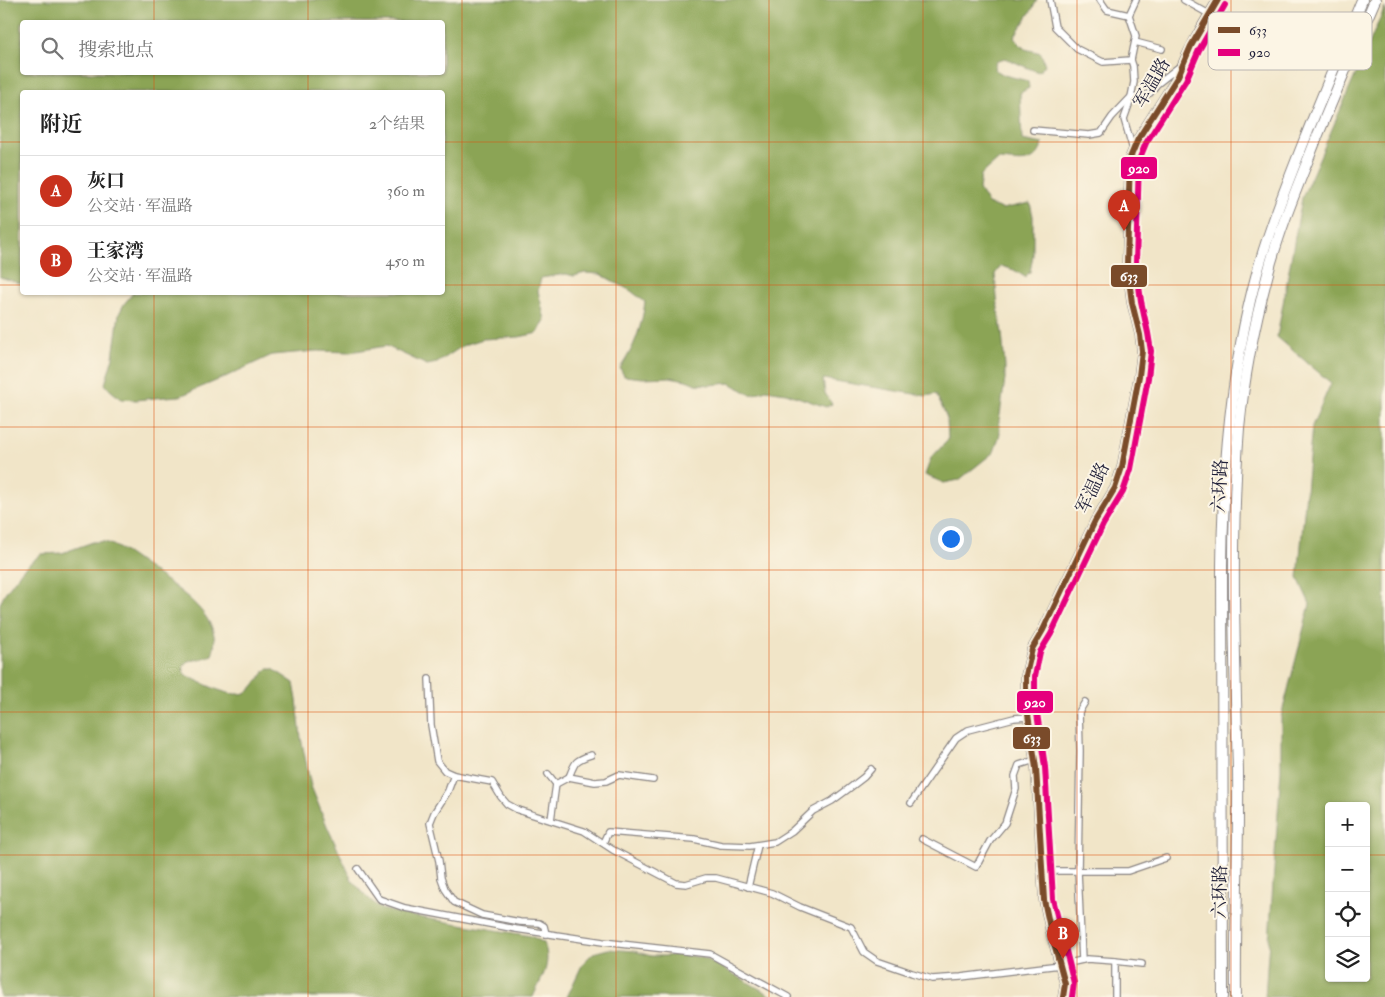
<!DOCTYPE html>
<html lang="zh">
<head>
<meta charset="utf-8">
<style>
  :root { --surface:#fff; --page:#f2f2f2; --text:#222; --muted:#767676; --line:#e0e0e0; --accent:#c8321e }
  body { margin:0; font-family:"IM FELL Double Pica","Noto Serif SC",serif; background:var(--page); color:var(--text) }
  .controls { position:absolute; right:15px; bottom:15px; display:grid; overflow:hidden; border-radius:5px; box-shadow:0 1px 4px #0004 }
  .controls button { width:45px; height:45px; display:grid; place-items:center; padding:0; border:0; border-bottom:1px solid var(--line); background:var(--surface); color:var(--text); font:25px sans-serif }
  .you { position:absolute; left:950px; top:538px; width:18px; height:18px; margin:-12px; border:4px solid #fff; border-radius:50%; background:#1a73e8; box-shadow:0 0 0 8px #1a73e833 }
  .badge { display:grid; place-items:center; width:32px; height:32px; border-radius:50%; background:var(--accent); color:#fff; font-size:16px; font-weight:700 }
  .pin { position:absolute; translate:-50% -41px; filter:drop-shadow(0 1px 2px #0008) }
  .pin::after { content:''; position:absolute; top:26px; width:18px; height:15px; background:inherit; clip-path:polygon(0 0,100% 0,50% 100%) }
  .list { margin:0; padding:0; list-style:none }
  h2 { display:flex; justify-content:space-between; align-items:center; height:65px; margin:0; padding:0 20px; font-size:21px }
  h2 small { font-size:16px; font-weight:400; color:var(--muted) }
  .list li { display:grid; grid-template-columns:32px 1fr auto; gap:15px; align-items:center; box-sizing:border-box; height:70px; padding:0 20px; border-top:1px solid var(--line) }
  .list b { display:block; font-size:19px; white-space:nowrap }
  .list p { margin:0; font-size:16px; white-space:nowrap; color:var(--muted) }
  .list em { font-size:16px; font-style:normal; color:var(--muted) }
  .icon { flex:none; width:28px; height:28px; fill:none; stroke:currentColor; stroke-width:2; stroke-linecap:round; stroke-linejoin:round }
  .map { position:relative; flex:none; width:1385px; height:997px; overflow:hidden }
  .search { position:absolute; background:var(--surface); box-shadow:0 1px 4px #0004; left:20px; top:20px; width:425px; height:55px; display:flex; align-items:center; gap:12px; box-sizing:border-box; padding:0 18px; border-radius:5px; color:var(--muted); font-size:19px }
  .panel { position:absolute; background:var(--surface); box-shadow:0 1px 4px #0004; left:20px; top:90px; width:425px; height:205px; border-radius:5px }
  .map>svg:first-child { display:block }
  .forest { fill:#8ba455; stroke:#566348; fill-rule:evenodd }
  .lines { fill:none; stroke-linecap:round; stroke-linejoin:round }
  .street-casing { stroke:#8a8482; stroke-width:8 }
  .primary-casing { stroke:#8a8482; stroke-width:11 }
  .highway-casing { stroke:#8a8482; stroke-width:12 }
  .street { stroke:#fff; stroke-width:5.5 }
  .primary { stroke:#fff; stroke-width:9 }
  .highway { stroke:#fff; stroke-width:10 }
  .bus-1-casing { stroke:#fcf5e5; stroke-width:10 }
  .bus-2-casing { stroke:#fcf5e5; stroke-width:10 }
  .bus-1 { stroke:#7a4b2a; stroke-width:6 }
  .bus-2 { stroke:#e5007d; stroke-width:6 }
  .grid { fill:none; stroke:#de560e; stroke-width:1; stroke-opacity:0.55 }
  .labels { text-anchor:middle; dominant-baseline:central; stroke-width:4; stroke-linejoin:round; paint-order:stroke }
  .street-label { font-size:18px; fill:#22223b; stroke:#fcf5e5 }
  .key { fill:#fcf5e5; stroke:#bbb6b2; stroke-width:1 }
  .key-label { font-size:14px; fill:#22223b }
  .line-badge { stroke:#fcf5e5; stroke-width:2 }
  .badge-label { font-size:14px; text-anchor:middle; font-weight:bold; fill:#fff }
</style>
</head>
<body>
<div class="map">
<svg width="1385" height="997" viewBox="0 0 1385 997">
  <rect width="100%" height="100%" fill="#fcf5e5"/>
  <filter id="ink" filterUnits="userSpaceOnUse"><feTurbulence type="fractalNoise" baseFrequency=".02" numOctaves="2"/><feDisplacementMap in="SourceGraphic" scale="10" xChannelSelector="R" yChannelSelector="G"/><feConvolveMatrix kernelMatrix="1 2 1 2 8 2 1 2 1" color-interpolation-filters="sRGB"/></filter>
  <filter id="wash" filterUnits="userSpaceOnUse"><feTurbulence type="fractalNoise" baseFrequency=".0096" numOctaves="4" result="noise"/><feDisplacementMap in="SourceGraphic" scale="20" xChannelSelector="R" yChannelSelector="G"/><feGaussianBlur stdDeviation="1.12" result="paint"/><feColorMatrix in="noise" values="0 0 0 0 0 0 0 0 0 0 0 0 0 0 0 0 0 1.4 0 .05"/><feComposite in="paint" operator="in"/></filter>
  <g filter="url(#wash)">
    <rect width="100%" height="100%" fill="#f1e5c8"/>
    <!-- forest -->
    <g class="forest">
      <path d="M 0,0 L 1037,0 C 1031,14 1021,24 1014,38 L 1025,49 L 1041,53 L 1045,65 L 1039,72 C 1028,69 1016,62 1005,58 L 996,62 L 994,69 L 1004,75 L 1028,81 L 1029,88 L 1020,93 L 1022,140 L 1043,144 C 1041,148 1040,152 1037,155 C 1028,166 1010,160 998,160 L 981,175 L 979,189 L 988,204 L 1002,209 L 1030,203 L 1033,216 L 1033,255 L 1030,272 L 1025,277 L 1014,270 L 1001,266 L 995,274 L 998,309 L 1002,333 L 1005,367 L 1005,379 L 999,422 L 1000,434 L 994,452 L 959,480 L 944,483 L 925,475 L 931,458 L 948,440 L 947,418 L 936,394 L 926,396 L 823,379 L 825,393 L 832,404 L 826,407 L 786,393 L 766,390 L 751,395 L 730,383 L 710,385 L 696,384 L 686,380 L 670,377 L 643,378 L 624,376 L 620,368 C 634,349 642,326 645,302 L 631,291 L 600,274 L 585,273 L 574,276 L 566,274 L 541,278 L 538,291 L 545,320 L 538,333 L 519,337 L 483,339 L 464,345 L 437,363 L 427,365 L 386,346 L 350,352 L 317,351 L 272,355 L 223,378 L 180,396 L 165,397 L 136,400 L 121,399 L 110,390 L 105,384 L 113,357 L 119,314 L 124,304 L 133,293 L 442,292 L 442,92 L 22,92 L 22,284 L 0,277 ZM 442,22 L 442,72 L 22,72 L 22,22 Z"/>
      <path d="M 1385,7 L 1385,997 L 1265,997 L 1281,770 L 1281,717 L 1310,604 L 1298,578 L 1312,426 L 1331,383 L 1277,337 L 1302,198 ZM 1329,806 L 1366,806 L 1366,978 L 1329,978 Z"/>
      <path d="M 93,542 C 98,542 104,541 108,543 C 120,547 137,561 148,568 C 173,586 227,617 212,655 L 201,659 L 188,661 L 183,667 L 185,675 C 200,681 235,703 250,690 C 256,684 261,675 267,669 L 273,669 L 294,683 L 297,700 L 301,738 L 311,786 L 327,826 L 352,880 L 367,897 L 381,909 L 412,916 L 531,936 L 544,943 C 552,965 542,977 533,997 L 0,997 L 0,604 L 5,593 L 23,569 L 41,554 L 62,553 Z"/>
      <path d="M 608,949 L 634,951 L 651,956 L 664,956 L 682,954 L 703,958 L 723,968 L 774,997 L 567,997 L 583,963 L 593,953 Z"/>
    </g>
  </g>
  <g filter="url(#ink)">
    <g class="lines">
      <!-- street casing -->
      <g class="street-casing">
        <g id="street">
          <path d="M 1050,0 L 1055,27 L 1077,49 L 1103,62 L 1131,60"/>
          <path d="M 1100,0 L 1107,10 L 1129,15"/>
          <path d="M 1184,0 L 1209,14"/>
          <path d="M 1135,42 L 1162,49"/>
          <path d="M 1033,130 L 1089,135 L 1101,133 L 1112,117 L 1131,97 L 1140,98 L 1150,93 L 1157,84 L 1180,66"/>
          <path d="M 1133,150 L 1124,119 L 1130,102 L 1134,82 L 1133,66 L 1131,60 L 1136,36 L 1129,15 L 1136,0"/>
          <path d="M 429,679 L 431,725 L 437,761 L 445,771 L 454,775 L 492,782 L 501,797 L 507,804 L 518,810 L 584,831 L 613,850 L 676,883 L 686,884 L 706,878 L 716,878 L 772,893 L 800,907 L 851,927 L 864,952 L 877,961 L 912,973 L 932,979 L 961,977 L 1060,965 L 1087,959 L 1115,961 L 1142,964"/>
          <path d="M 548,774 L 556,784"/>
          <path d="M 454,775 L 448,791 L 434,813 L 430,823 L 439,861 L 441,878 L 445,889 L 454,902 L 482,915 L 520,922 L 539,923 L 544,926 L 546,934"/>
          <path d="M 569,777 L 595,782 L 606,781 L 619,775 L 653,780"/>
          <path d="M 911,803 L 956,738 L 968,730 L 1014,718 L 1028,717"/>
          <path d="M 551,820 L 556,784 L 569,777 C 575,762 575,760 591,755"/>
          <path d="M 922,839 L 976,867 L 990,841 L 1005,823 L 1016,789 L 1015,776 L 1019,765 L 1035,760"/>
          <path d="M 603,843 L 608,832 L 694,839 L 721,845 L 750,846 L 775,842 L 792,831 L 813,811 L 832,801 L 847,790 L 864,777 L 871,769"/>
          <path d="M 358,869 L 379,899 L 405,908 L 516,929 L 603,942 L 710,954 L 788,997"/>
          <path d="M 1042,871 L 1128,871 L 1166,858"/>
          <path d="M 748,887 L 758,845"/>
          <path d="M 1082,960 L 1078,871 L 1080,751 L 1079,712 L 1085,702"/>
          <path d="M 1115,997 L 1115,961"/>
        </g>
      </g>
      <!-- primary casing -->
      <g class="primary-casing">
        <path id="primary" d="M 1063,997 L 1065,984 L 1050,928 L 1044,900 L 1036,768 L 1026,701 L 1026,675 L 1032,649 L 1043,630 L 1095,521 L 1115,488 L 1122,467 L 1139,376 L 1142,351 L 1140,335 L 1132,303 L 1127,264 L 1130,158 L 1138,139 L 1178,76 C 1188,49 1203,24 1218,0"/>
      </g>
      <!-- highway casing -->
      <g class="highway-casing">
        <g id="highway">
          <path d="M 1223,997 L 1222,566 C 1223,467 1231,368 1257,273 C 1271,223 1291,174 1310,126 C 1327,84 1345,42 1362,0"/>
          <path d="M 1236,997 C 1235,922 1239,847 1238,771 C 1235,657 1230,542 1239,428 C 1244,377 1254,326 1267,277 C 1279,229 1299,183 1317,137 C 1336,92 1355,46 1375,0"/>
        </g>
      </g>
      <!-- street -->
      <use href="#street" class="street"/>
      <!-- primary -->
      <use href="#primary" class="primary"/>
      <!-- highway -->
      <use href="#highway" class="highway"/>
      <!-- bus-1 casing -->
      <g class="bus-1-casing">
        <path id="bus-1" d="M 1063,997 L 1065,984 L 1050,928 L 1044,900 L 1036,768 L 1026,701 L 1026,675 L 1032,649 L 1043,630 L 1095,521 L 1115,488 L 1122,467 L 1139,376 L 1142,351 L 1140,335 L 1132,303 L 1127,264 L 1130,158 L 1138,139 L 1178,76 L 1191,46 L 1218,0"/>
      </g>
      <!-- bus-2 casing -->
      <g class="bus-2-casing">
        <path id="bus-2" d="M 1072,997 L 1074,983 L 1053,899 L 1045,767 L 1035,700 L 1035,676 L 1040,652 L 1051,634 L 1103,525 L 1123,492 L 1131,469 L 1148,378 L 1151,351 L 1148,333 L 1141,301 L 1136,264 L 1139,160 L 1146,143 L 1186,80 L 1199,50 L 1225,5"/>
      </g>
      <!-- bus-1 -->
      <use href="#bus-1" class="bus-1"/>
      <!-- bus-2 -->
      <use href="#bus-2" class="bus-2"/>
    </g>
  </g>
  <!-- grid -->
  <path class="grid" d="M 154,0 L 154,22M 308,0 L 308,22M 462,0 L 462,997M 616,0 L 616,997M 769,0 L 769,997M 923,0 L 923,997M 1077,0 L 1077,997M 1231,0 L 1231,997M 154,72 L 154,92M 308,72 L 308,92M 0,142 L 22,142M 442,142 L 1385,142M 0,285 L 22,285M 442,285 L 1385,285M 154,292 L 154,997M 308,292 L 308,997M 0,427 L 1385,427M 0,570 L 1385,570M 0,712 L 1385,712M 0,855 L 1329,855M 1366,855 L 1385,855"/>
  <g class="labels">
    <!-- street labels -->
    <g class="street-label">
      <text transform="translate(1152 83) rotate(-60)">军温路</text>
      <text transform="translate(1220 486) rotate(-87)">六环路</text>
      <text transform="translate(1093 488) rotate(-65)">军温路</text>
      <text transform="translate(1220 892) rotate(-89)">六环路</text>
    </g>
  </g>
  <!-- legend -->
  <rect x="1208" y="12" width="164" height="58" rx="8" class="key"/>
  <rect x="1218" y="27" width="22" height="6" fill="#7a4b2a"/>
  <rect x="1218" y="49" width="22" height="7" fill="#e5007d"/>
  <g class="key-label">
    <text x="1249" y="35">633</text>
    <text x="1249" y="57">920</text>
  </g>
  <g class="line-badge">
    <rect x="1120" y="156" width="38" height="24" rx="5" fill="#e5007d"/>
    <rect x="1110" y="264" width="38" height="24" rx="5" fill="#7a4b2a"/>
    <rect x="1016" y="690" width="38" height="24" rx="5" fill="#e5007d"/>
    <rect x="1012" y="726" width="39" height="24" rx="5" fill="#7a4b2a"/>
  </g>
  <g class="badge-label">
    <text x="1139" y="173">920</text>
    <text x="1129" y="281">633</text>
    <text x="1035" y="707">920</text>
    <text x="1032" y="743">633</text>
  </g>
</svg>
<div class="controls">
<button>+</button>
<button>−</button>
<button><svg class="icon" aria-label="locate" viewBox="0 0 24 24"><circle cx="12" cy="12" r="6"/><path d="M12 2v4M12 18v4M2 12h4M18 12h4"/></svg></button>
<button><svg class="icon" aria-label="layers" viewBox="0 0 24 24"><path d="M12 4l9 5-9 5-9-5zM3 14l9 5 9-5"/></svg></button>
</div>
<div class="you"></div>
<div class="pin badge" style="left:1124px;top:231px">A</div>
<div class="pin badge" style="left:1063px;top:959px">B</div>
<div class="search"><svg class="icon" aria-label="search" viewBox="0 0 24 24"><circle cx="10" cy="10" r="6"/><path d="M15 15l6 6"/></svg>搜索地点</div>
<section class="panel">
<h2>附近<small>2个结果</small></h2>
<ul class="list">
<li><span class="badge">A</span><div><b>灰口</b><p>公交站 · 军温路</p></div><em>360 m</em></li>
<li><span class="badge">B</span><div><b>王家湾</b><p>公交站 · 军温路</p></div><em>450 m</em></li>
</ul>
</section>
</div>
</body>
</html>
